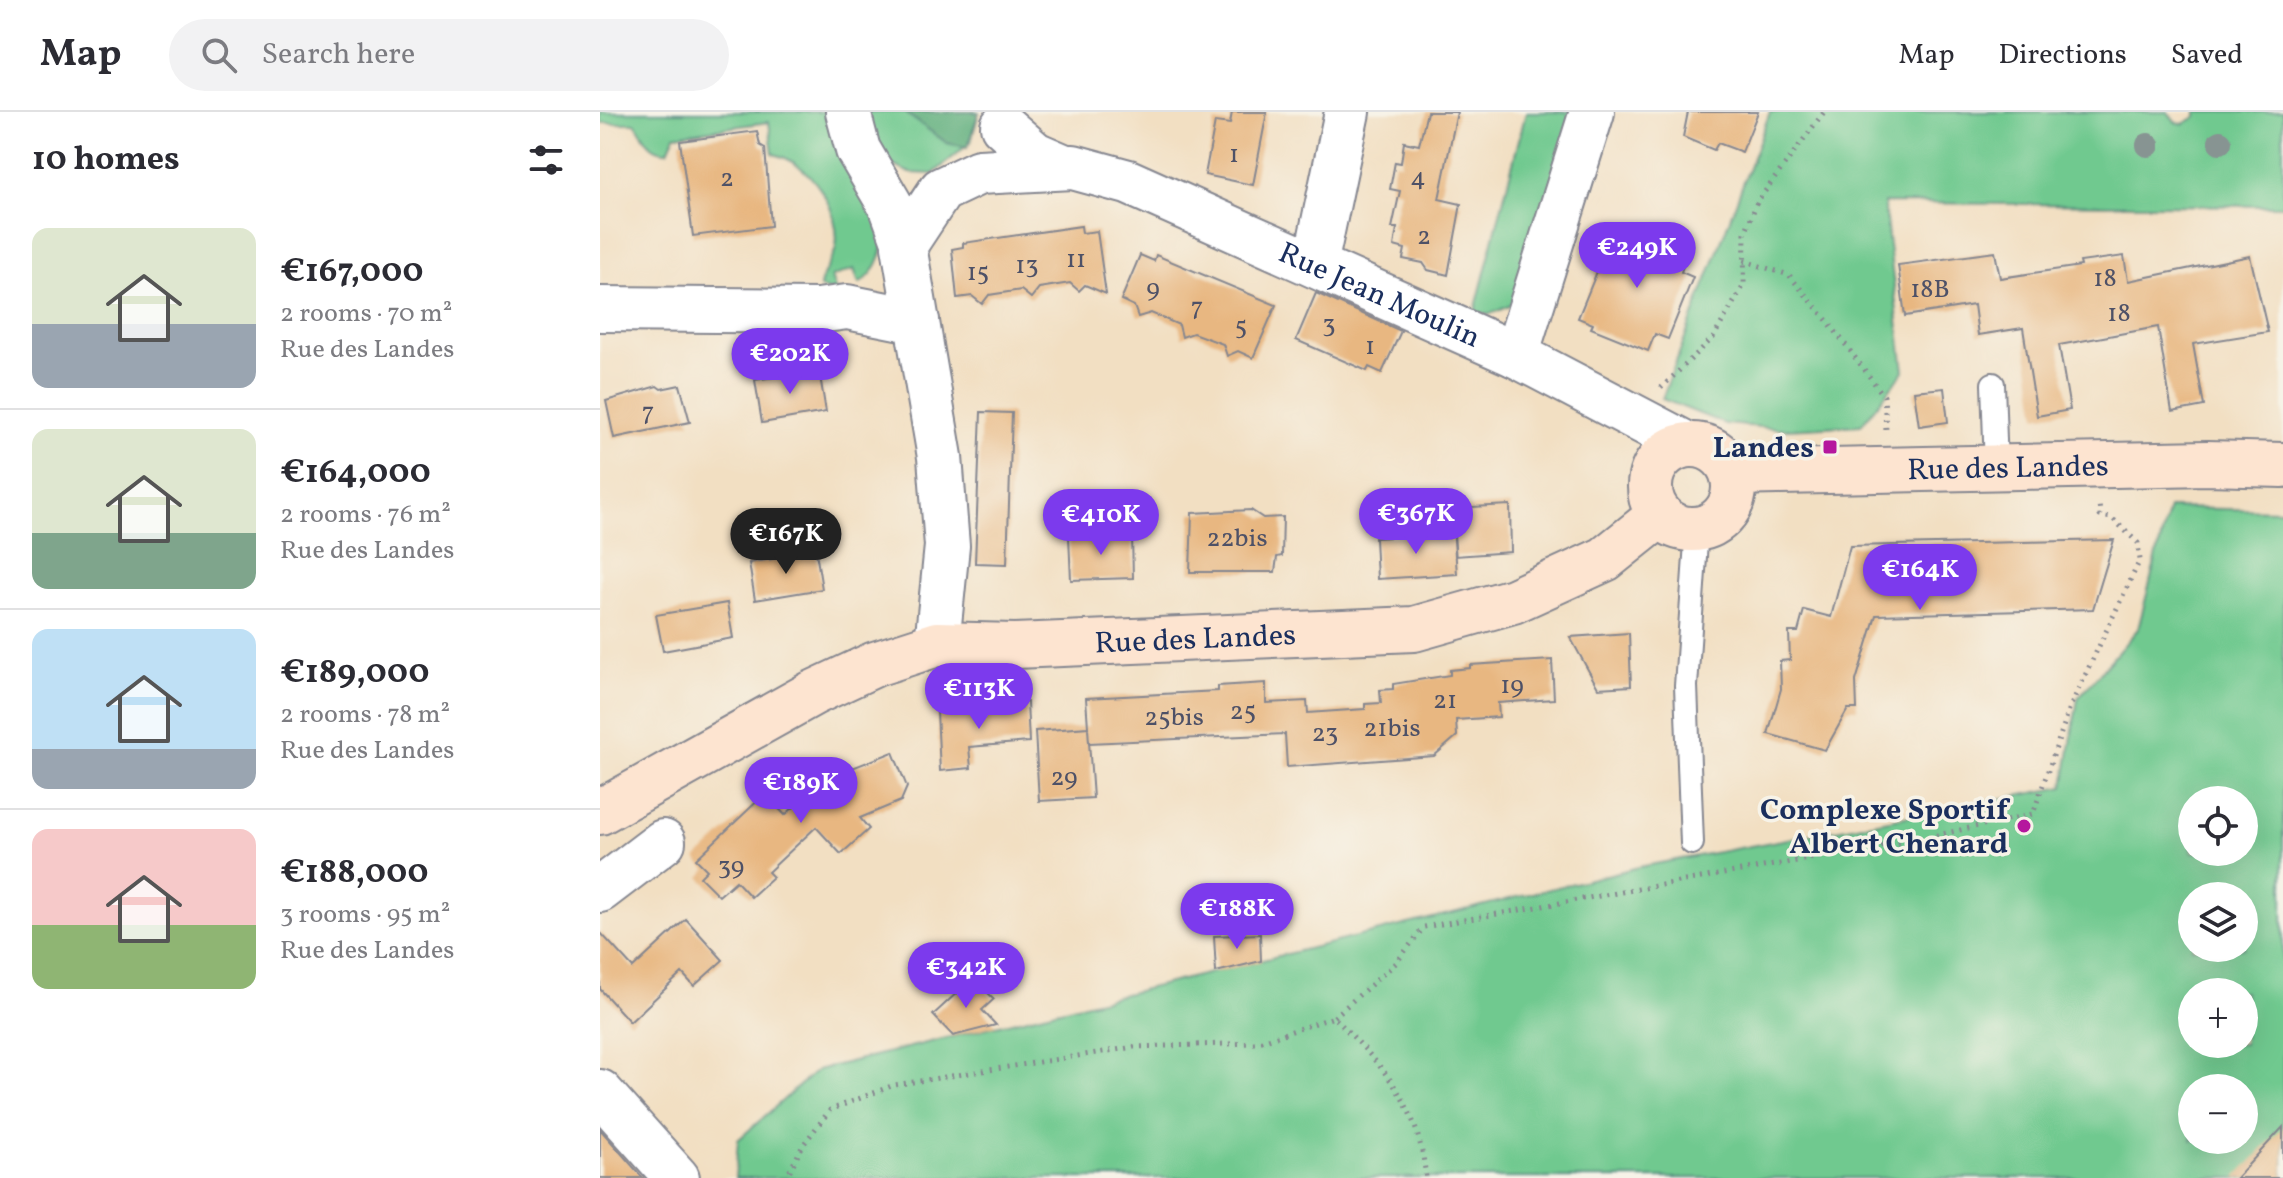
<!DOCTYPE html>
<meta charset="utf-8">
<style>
:root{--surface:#fff;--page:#f2f2f3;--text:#2b2b33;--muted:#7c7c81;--line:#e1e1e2;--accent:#7c3aed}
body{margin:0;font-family:Vollkorn,serif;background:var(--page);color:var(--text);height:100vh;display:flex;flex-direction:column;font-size:30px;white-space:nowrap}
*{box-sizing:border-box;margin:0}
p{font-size:26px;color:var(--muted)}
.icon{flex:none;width:44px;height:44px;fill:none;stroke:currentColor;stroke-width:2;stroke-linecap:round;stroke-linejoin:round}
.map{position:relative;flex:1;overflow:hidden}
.details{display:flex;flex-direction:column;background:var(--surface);width:600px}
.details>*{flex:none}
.controls{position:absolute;left:1578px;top:674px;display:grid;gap:16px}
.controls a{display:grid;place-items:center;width:80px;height:80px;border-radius:50%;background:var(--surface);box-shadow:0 8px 32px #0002;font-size:40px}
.price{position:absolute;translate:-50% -68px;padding:0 18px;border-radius:28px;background:var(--accent);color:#fff;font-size:26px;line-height:52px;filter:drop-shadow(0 2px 4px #0008)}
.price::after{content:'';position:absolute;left:50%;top:48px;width:24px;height:18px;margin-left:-12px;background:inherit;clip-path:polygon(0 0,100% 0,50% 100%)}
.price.on{background:#222;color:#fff}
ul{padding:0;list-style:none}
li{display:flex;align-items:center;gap:24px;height:200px;padding:0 32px}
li+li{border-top:2px solid var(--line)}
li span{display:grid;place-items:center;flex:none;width:224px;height:160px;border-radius:16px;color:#555}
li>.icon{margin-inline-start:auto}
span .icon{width:96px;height:96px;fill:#fffc;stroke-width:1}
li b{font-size:34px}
h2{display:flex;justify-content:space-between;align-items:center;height:96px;padding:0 32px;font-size:34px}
header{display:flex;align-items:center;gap:48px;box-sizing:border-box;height:112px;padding:0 40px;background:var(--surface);border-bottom:2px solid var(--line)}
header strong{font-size:38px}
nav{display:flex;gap:44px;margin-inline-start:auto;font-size:28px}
.search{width:560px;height:72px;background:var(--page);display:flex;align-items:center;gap:20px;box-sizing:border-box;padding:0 28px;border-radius:44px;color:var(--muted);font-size:30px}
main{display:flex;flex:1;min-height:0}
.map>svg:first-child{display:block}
.green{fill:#70c98f;stroke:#467c76;stroke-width:2;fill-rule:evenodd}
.forest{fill:#5cad7a;stroke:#3c6e6c;stroke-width:2}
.building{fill:#e8b781}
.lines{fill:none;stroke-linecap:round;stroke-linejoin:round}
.lane-casing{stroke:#868790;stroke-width:26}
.street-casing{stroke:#868790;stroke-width:48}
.secondary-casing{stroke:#868790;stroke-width:48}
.path{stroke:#868790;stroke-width:5;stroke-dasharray:2 6;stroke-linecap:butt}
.lane{stroke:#fff;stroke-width:22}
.street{stroke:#fff;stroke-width:44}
.secondary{stroke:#fde4d0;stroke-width:44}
.tree{fill:#879492}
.poi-dot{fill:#b5179e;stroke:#f7f3e8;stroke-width:3}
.labels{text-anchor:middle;stroke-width:7;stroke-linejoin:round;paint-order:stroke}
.number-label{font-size:26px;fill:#4e5167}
.street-label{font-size:30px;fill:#1b2f5e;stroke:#f7f3e8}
.poi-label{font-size:30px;font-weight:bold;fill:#1b2f5e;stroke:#f7f3e8;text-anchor:end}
</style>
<header>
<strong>Map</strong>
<div class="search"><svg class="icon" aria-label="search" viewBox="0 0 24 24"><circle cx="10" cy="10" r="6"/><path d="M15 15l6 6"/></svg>Search here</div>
<nav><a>Map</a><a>Directions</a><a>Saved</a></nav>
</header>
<main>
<section class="details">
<h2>10 homes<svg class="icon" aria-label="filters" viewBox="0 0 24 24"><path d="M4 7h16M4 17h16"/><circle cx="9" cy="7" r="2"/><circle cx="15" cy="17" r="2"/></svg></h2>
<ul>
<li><span style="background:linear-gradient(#dfe7d0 60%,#9aa5b1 0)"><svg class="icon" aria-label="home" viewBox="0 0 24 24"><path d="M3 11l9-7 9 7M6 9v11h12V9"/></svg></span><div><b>€167,000</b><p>2 rooms · 70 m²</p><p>Rue des Landes</p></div></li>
<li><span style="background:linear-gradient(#dfe7d0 65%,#7fa58c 0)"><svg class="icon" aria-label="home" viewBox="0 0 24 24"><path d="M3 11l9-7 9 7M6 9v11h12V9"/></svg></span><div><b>€164,000</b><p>2 rooms · 76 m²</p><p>Rue des Landes</p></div></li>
<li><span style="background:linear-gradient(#bfe0f5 75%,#9aa5b1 0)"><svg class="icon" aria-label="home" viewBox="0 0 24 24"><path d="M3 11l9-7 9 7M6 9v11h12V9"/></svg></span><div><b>€189,000</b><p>2 rooms · 78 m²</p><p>Rue des Landes</p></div></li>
<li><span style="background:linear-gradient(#f6c9c9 60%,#8fb573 0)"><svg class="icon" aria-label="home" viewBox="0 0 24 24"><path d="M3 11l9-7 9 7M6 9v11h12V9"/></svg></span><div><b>€188,000</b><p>3 rooms · 95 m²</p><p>Rue des Landes</p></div></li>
</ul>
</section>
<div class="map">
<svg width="1683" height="1066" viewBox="0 0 1683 1066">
<rect width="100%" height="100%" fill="#f7f3e8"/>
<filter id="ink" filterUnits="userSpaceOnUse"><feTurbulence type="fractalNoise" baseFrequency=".0125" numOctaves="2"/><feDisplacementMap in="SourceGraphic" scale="16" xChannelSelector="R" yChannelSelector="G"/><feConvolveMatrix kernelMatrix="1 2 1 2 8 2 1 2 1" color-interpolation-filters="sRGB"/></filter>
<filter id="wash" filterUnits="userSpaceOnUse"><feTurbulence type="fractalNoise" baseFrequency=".006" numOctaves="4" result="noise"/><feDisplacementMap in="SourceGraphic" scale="32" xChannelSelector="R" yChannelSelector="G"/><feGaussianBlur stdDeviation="1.8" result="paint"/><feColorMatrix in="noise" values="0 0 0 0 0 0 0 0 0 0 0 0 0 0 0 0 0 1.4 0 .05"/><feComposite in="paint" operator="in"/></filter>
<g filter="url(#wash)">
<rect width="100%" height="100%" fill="#f2dfc2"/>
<g class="green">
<path d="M 0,0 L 234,0 C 245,23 281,86 284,106 C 288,130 280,160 259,172 L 254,157 L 231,165 L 236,180 L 220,176 C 220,162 233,150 236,135 C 242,99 210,49 173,42 L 169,10 L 75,23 L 68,39 C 49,40 45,24 35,11 L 0,11 Z"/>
<polygon points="259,0 379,0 371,30 333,62 310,61 290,52"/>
<polygon points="926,0 981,0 914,192 888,203 875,199"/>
<polygon points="1170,0 1568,0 1575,10 1583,12 1596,5 1596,0 1683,0 1683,94 1284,91 1304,259 1261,313 1186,317 1125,312 1062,287"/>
<path d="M 1569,396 L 1683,398 L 1683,1066 L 135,1066 L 138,1028 L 217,958 L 1039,755 L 1464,675 L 1478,586 L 1538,517 ZM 1592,688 L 1644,688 L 1644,740 L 1592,740 ZM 1592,784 L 1644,784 L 1644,836 L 1592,836 ZM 1592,880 L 1644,880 L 1644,932 L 1592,932 ZM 1592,976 L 1644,976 L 1644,1028 L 1592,1028 Z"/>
</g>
<polygon class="forest" points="304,0 379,0 367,35 347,31"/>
<g id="blocks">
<g class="building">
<polygon points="632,0 667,0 653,73 605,63 615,10 630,12"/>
<polygon points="827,0 857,0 839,87 861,92 848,163 828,158 823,151 803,147 805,137 794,134 797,116 792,116 800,79 790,77 795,50 801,51 804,30 819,33"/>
<polygon points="1088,0 1158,0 1142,40 1118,31 1114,38 1083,25"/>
<polygon points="157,19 160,33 165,36 171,114 93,124 80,29"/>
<polygon points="481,114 482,121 497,119 506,182 485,173 479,179 470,171 439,176 431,186 421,178 389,183 382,192 372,184 357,186 352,137 363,135 363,131"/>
<polygon points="1014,118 1050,126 1087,142 1081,160 1093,165 1068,227 1055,222 1048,239 991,216 993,212 978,206"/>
<polygon points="1395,140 1400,166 1481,154 1480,150 1524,144 1528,169 1650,144 1668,220 1593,232 1604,294 1572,300 1558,215 1459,233 1470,298 1437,304 1423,216 1378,223 1374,193 1305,204 1298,153"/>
<polygon points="540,143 554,149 556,143 676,193 653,246 638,239 627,244 623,232 593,221 582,225 579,213 551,201 538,205 534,194 521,188"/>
<polygon points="716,181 801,219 782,261 769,255 767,259 696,228"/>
<polygon points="219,258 226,300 162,311 155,268"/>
<polygon points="80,273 90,310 14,326 6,289 57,274 61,277"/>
<polygon points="1344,276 1348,310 1319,314 1314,279"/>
<polygon points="381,300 412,301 407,452 375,451"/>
<polygon points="910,393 911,440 855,444 852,396"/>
<polygon points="651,398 663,406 683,405 682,444 677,445 675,460 590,460 592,401"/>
<polygon points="854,421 857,462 777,467 775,426"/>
<polygon points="532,423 533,466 471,468 469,425"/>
<polygon points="1514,428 1493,497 1276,503 1256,569 1257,597 1248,597 1225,638 1168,622 1181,577 1180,549 1190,548 1189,520 1198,520 1204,498 1231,505 1250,434"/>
<polygon points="216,440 222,477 155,488 149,451"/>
<polygon points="127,491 133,526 63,539 56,503"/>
<polygon points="1029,521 1031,574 998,576 970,525"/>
<polygon points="952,548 954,587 898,591 899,605 856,608 857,624 834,644 687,655 685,622 489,631 488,616 493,686 439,689 435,619 488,615 486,586 618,579 618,574 666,571 666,591 707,589 708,601 765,597 765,592 781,591 780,578 793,577 793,572 850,563 850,558 870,556 870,553"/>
<polygon points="427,590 429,630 369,635 371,656 340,659 337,600"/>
<polygon points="293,640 307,675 301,689 260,706 269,717 241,742 216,715 168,760 173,765 151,785 136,769 119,784 100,765 107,758 96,747 165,682 185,703 222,670 227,676 247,658"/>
<polygon points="86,807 123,848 94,874 82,861 30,910 0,877 0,820 33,856"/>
<polygon points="660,822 661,849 616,860 614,824"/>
<polygon points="373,866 394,887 382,898 396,913 353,924 333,903"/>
<polygon points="1683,1015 1683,1066 1636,1066"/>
<polygon points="0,1017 43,1066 0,1066"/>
</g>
</g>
</g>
<g filter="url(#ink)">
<use href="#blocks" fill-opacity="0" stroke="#868790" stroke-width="2"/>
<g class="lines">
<g class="lane-casing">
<g id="lane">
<polyline points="1393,272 1396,356"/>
<polyline points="1092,731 1086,574 1097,416"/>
</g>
</g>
<g class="street-casing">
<g id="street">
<polyline points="248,0 258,38 292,96 304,129"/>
<polyline points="403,14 435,42 465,55"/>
<polyline points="715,153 747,0"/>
<polyline points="0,197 218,199 247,195 317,209"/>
<polyline points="916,243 992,0"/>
<path id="s1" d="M 337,532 L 347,434 L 340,345 L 304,134 L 341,78 L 379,60 L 473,55 L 528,70 L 916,243 L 1086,332"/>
<polyline points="0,778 63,730"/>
<polyline points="0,980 77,1066"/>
</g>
</g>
<g class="secondary-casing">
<g id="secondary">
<circle cx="1092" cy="375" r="42"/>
<path id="s2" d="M 1132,361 L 1607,351 L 1683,353"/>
<path id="s3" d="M 0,700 L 213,581 L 275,552 L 337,532 L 415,534 L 814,517 L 913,489 L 1005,447 L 1060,403"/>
</g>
</g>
<g class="path">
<polyline points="1144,149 1189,163 1230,212 1284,284 1286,318"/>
<polyline points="1061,276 1113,226 1144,173 1145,121 1157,90 1224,0"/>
<polyline points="734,905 796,851 824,815 1310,729 1433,702 1470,595 1540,448 1538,431 1512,406 1500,404 1499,390"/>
<path d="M 186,1066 L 203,1033 L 230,998 L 294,973 L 534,935 L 656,931 L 734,905 C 785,958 818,989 826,1066"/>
</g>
<use href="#lane" class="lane"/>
<use href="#street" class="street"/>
<use href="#secondary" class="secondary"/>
</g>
<g class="tree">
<circle cx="1620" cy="30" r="12"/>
<circle cx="1548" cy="33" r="12"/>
</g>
</g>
<g class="poi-dot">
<rect x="1222" y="327" width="16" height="16" rx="4"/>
<circle cx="1424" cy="714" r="8"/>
</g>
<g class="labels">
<g class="number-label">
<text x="634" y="50">1</text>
<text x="818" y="73">4</text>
<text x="127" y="74">2</text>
<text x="824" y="132">2</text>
<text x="476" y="155">11</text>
<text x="427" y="161">13</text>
<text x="378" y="168">15</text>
<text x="1505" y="174">18</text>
<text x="553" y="184">9</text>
<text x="1330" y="185">18B</text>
<text x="597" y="203">7</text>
<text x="1519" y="209">18</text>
<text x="729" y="220">3</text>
<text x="641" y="222">5</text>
<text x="770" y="242">1</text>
<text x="48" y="308">7</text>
<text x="637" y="434">22bis</text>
<text x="912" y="581">19</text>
<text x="845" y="596">21</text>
<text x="643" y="607">25</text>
<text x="574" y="613">25bis</text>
<text x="792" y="624">21bis</text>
<text x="725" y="629">23</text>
<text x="464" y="673">29</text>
<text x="131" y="762">39</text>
</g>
<g class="street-label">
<text dy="10" stroke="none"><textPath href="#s1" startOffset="938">Rue Jean Moulin</textPath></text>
<text dy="10" stroke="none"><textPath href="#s2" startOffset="276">Rue des Landes</textPath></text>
<text dy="10" stroke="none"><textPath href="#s3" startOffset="636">Rue des Landes</textPath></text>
</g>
<g class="poi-label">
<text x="1214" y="345">Landes</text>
<text x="1408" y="707">Complexe Sportif<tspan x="1408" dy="34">Albert Chenard</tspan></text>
</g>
</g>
</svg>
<div class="controls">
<a><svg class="icon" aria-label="locate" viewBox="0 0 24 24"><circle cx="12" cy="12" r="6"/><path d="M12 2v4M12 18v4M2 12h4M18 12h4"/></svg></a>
<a><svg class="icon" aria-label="layers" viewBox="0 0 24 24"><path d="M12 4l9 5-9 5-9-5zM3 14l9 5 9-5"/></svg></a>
<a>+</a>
<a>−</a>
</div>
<b class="price" style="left:1037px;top:178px">€249K</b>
<b class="price" style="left:190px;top:284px">€202K</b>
<b class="price" style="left:816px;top:444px">€367K</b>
<b class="price" style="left:501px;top:445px">€410K</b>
<b class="price on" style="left:186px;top:464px">€167K</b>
<b class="price" style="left:1320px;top:500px">€164K</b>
<b class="price" style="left:379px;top:619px">€113K</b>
<b class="price" style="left:201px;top:713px">€189K</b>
<b class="price" style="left:637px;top:839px">€188K</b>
<b class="price" style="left:366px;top:898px">€342K</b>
</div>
</main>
